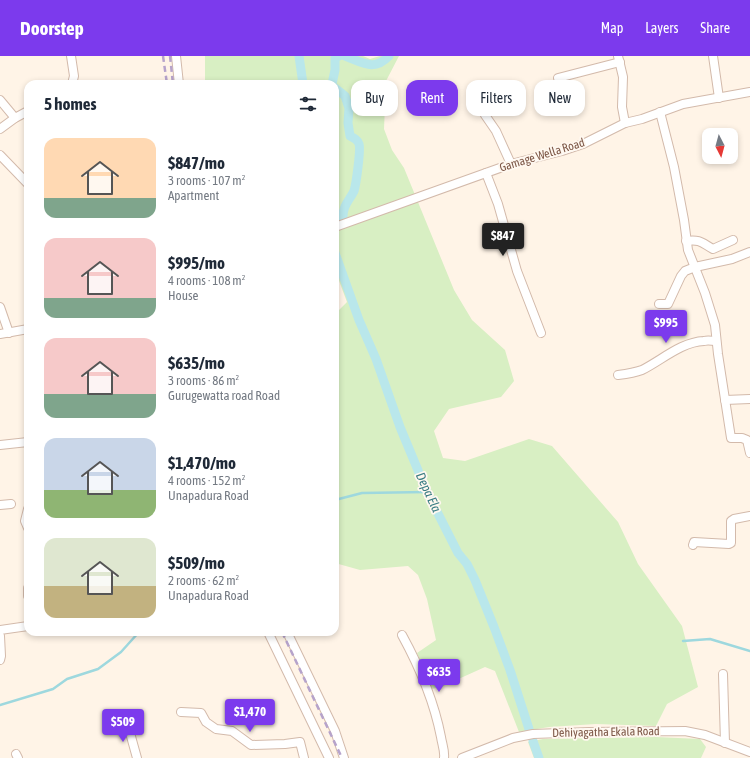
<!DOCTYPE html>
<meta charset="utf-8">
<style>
:root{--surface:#fff;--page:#f6f6f7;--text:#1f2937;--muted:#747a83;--accent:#7c3aed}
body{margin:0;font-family:"Asap Condensed",sans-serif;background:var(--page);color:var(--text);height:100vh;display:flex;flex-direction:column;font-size:15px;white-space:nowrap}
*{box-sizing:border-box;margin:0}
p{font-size:13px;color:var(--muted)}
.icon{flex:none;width:22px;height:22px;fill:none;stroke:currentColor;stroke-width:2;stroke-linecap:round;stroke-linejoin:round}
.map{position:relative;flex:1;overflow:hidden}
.side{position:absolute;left:24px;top:24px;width:315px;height:556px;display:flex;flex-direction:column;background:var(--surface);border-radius:12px;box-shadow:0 2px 6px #0003}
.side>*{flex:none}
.top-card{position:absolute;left:351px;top:24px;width:339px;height:36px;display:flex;gap:8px}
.needle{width:26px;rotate:174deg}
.tools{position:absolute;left:702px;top:72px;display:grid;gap:8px}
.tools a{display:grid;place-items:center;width:36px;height:36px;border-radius:8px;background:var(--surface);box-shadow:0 2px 6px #0003;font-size:20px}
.price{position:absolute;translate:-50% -34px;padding:0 9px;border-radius:4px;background:var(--accent);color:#fff;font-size:13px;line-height:26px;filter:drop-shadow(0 1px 2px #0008)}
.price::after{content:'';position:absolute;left:50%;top:24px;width:12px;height:9px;margin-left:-6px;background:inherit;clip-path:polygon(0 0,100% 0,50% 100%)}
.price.on{background:#222;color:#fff}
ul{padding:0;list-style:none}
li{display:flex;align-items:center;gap:12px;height:100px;padding:0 20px}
li span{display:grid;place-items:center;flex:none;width:112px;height:80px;border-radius:12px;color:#555}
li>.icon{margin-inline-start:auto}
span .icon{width:48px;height:48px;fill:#fffc;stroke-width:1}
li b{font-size:17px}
h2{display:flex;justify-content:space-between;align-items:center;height:48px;padding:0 20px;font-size:17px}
.tag{padding:0 14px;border-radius:12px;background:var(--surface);box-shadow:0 2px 6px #0003;font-size:14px;line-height:36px}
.tag.on{background:var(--accent);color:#fff}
header{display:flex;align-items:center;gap:24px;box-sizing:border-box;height:56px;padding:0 20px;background:var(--accent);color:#fff}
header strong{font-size:19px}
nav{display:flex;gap:22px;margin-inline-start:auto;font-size:14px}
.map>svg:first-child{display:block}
.green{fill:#d8efc3}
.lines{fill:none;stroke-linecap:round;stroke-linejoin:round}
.stream{stroke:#9ed8de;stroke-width:2.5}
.canal{stroke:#b9e7eb;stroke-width:9}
.minor-casing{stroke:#d3baab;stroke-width:10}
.minor{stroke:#fff;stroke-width:8}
.rail{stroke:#b6a3cb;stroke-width:2.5;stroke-dasharray:6 4;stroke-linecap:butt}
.labels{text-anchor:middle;stroke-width:3.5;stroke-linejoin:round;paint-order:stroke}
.street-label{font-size:12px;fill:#7d5747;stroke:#fff8f0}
.water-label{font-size:13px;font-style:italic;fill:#397c83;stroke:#fff8f0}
</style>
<header>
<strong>Doorstep</strong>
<nav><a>Map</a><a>Layers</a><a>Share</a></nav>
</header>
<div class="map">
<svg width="750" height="702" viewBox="0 0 750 702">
<rect width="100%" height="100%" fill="#fff4e7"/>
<g class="green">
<polygon points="205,0 363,0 370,3 380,0 399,0 386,25 384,73 392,94 404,112 454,234 472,264 505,294 514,325 501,341 449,353 434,375 443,402 465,405 529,383 552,390 618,466 638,508 682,570 698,631 667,648 656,670 596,668 549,671 519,676 495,615 485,611 443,630 432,633 417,597 436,584 427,543 418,519 408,510 360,514 335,507 335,258 347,246 335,214 335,28 205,28"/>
<polygon points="656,681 700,683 706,691 701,702 534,702 528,686 543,683"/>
</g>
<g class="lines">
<g class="stream">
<polyline points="335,444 362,437 427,436"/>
<polyline points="683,585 710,583 750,595"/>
<polyline points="0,649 53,633 67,623 98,613 121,596 139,576"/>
</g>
<g class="canal">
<polyline points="299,0 303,28"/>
<path d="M 345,0 C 362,6 374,16 389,0"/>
<polyline points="332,28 335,14 335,2 339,0"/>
<path d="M 335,32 L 345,40 L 349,52 L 348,67 L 350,80 C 354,82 358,84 359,88 C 361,93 356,129 354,135 C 349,145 343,149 343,161 L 335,165"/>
<polyline points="335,197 359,264 376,303 400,371 427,436 458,497 467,508 475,524 494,571 510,614 529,673"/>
<polyline points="533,685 539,702"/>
</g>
<g class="minor-casing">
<g id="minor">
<polyline points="71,0 74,20 72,28"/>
<polyline points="176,0 179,28"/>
<polyline points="618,0 623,21 622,51 625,67"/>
<polyline points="713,0 719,42"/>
<polyline points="558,22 620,6"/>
<polyline points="0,44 15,62"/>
<polyline points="660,56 674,111 684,164 688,194 705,237 715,269 718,298 731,382 742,382 747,384 750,397"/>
<polyline points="485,59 496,75 511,108"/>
<polyline points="0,73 15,62 28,55"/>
<polyline points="0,99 28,128"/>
<polyline points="486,117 498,148 517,215 541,277"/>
<polyline points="335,171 511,108 562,95 583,88 625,67 642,63 683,48 750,36"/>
<path d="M 686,185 C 701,183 702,187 713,193 L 733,184"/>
<polyline points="659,248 668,248 681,220 685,215 695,211 732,203 750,196"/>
<polyline points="0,251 9,277"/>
<polyline points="0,278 28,273"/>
<path d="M 618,319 C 626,318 634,317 642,314 C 662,304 681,286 704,285 C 708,284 712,285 716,285"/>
<polyline points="725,344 750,343"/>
<polyline points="0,389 28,386"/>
<polyline points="0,449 11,448"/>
<polyline points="28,453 25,465 28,472"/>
<polyline points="693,489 694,486 729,488 731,487 731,465 734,463 750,460"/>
<polyline points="28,532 28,540"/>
<polyline points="0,574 28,570"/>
<polyline points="268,576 329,702"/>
<polyline points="287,576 335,675 344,702"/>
<path d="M 402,579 C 419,610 434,645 441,681 C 442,688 445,695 444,702"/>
<polyline points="0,580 1,600 0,604"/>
<polyline points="723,618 725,687"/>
<polyline points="181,656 201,657 206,666 216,673 232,675 251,689 285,688 300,686 304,702"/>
<polyline points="127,666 137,702"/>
<polyline points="16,698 18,702"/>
<polyline points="462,702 513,682 533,678 589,676 685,675 705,679 750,696"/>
</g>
</g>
<use href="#minor" class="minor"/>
<g class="rail">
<polyline points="163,0 167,28"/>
<polyline points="170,0 173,28"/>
<polyline points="282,576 342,702"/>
</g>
</g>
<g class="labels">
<g class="street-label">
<text transform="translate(542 99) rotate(-17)" y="4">Gamage Wella Road</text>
<text transform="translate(606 676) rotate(-1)" y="4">Dehiyagatha Ekala Road</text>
</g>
<g class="water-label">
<text transform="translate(429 436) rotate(65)" y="5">Depa Ela</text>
</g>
</g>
</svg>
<div class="tools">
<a><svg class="needle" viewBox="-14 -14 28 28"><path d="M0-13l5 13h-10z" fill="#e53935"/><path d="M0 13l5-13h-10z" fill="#747a83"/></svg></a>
</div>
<b class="price on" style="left:503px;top:201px">$847</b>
<b class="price" style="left:666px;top:288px">$995</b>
<b class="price" style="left:439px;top:637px">$635</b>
<b class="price" style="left:250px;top:677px">$1,470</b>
<b class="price" style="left:123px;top:687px">$509</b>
<div class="top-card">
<a class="tag">Buy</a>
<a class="tag on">Rent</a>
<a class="tag">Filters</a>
<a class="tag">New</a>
</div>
<section class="side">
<h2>5 homes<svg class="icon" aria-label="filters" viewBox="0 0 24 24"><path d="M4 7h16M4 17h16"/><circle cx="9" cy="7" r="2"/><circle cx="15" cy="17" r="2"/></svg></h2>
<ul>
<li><span style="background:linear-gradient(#ffd9b3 75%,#7fa58c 0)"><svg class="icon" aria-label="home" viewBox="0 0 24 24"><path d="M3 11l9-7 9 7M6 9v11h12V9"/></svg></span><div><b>$847/mo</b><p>3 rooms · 107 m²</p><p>Apartment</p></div></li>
<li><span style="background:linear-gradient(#f6c9c9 75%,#7fa58c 0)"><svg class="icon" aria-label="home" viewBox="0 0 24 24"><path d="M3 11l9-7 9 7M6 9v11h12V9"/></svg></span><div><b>$995/mo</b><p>4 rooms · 108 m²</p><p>House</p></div></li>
<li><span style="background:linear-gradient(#f6c9c9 70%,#7fa58c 0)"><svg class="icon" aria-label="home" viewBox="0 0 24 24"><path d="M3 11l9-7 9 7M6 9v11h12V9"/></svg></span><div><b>$635/mo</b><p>3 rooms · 86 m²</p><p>Gurugewatta road Road</p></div></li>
<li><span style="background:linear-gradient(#c9d6e8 65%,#8fb573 0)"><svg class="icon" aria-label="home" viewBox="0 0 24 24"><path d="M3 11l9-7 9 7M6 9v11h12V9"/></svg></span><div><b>$1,470/mo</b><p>4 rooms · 152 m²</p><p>Unapadura Road</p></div></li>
<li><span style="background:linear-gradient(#dfe7d0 60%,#c2b280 0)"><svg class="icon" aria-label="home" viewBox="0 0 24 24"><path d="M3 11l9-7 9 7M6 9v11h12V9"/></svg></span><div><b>$509/mo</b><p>2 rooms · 62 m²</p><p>Unapadura Road</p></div></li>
</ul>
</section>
</div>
